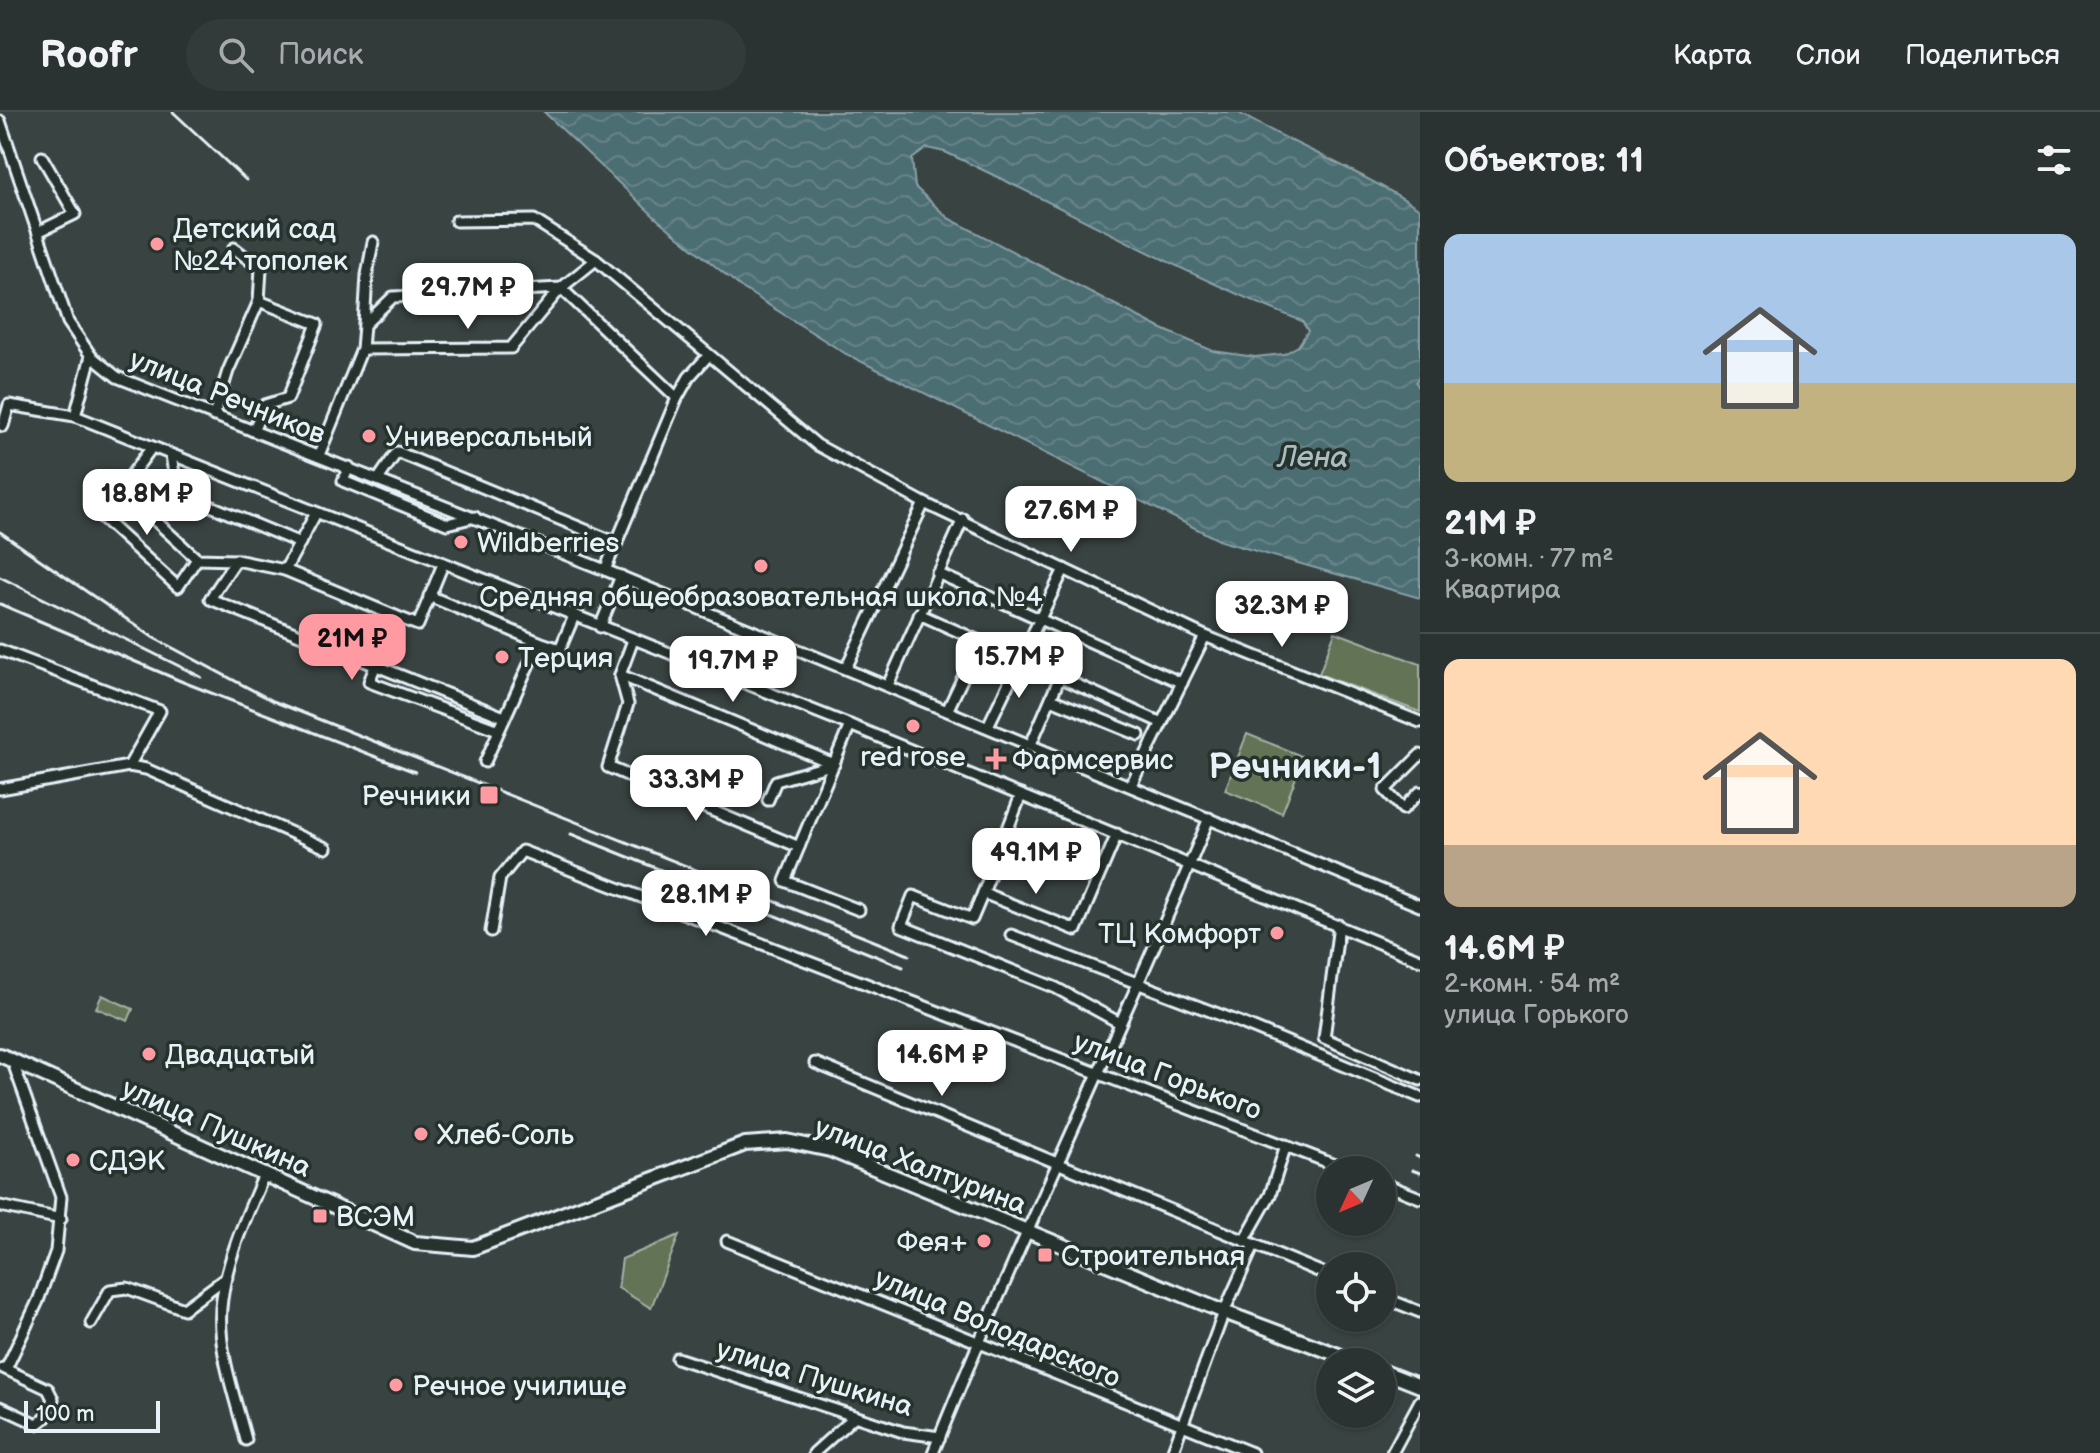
<!DOCTYPE html>
<html lang="ru">
<meta charset="utf-8">
<style>
:root{--surface:#2b3232;--page:#333a3a;--text:#f1f3f6;--muted:#a6aaac;--line:#474d4d;--accent:#ff9aa2}
body{margin:0;font-family:"Balsamiq Sans",sans-serif;background:var(--page);color:var(--text);height:100vh;display:flex;flex-direction:column;font-size:30px;white-space:nowrap}
*{box-sizing:border-box;margin:0}
p{font-size:26px;color:var(--muted)}
.icon{flex:none;width:44px;height:44px;fill:none;stroke:currentColor;stroke-width:2;stroke-linecap:round;stroke-linejoin:round}
.map{position:relative;flex:1;overflow:hidden}
.side{display:flex;flex-direction:column;background:var(--surface);width:680px}
.side>*{flex:none}
.needle{width:52px;rotate:226deg}
.tools{position:absolute;left:1316px;top:1044px;display:grid;gap:16px}
.tools a{display:grid;place-items:center;width:80px;height:80px;border-radius:50%;background:var(--surface);box-shadow:0 2px 6px #0004,0 0 0 2px var(--line);font-size:40px}
.scale{position:absolute;left:24px;bottom:20px;width:136px;box-sizing:border-box;padding-left:8px;border:4px solid #e8f1f8;border-top:0;font-size:22px;line-height:28px;white-space:nowrap;color:#e8f1f8;-webkit-text-stroke:6px #26332d;paint-order:stroke}
.price{position:absolute;translate:-50% -68px;padding:0 18px;border-radius:16px;background:#fff;color:#222;font-size:26px;line-height:52px;filter:drop-shadow(0 2px 4px #0008)}
.price::after{content:'';position:absolute;left:50%;top:48px;width:24px;height:18px;margin-left:-12px;background:inherit;clip-path:polygon(0 0,100% 0,50% 100%)}
.price.active{background:var(--accent);color:#111}
ul{padding:0;list-style:none}
li{display:grid;align-content:center;gap:16px;height:424px;padding:0 24px}
li+li{border-top:2px solid var(--line)}
li span{display:grid;place-items:center;height:248px;border-radius:16px;color:#555}
li>.icon{margin-inline-start:auto}
span .icon{width:144px;height:144px;fill:#fffc;stroke-width:1}
li b{font-size:34px}
h2{display:flex;justify-content:space-between;align-items:center;height:96px;padding:0 24px;font-size:34px}
header{display:flex;align-items:center;gap:48px;box-sizing:border-box;height:112px;padding:0 40px;background:var(--surface);border-bottom:2px solid var(--line)}
header strong{font-size:38px}
nav{display:flex;gap:44px;margin-inline-start:auto;font-size:28px}
.search{width:560px;height:72px;background:var(--page);display:flex;align-items:center;gap:20px;box-sizing:border-box;padding:0 28px;border-radius:44px;color:var(--muted);font-size:30px}
main{display:flex;flex:1;min-height:0}
.map>svg:first-child{display:block}
.park{fill:#637355;stroke:#a6b2a6;stroke-width:2}
.water{fill:url(#water-waves);stroke:#8aa2a8;stroke-width:2;fill-rule:evenodd}
.lines{fill:none;stroke-linecap:round;stroke-linejoin:round}
.minor-casing{stroke:#e8f1f8;stroke-width:15}
.major-casing{stroke:#e8f1f8;stroke-width:18}
.minor{stroke:#26332d;stroke-width:9}
.major{stroke:#26332d;stroke-width:12}
.rail{stroke:#e8f1f8;stroke-width:3}
.poi-dot{fill:#ff9aa2;stroke:#26332d;stroke-width:3}
.labels{text-anchor:middle;stroke-width:7;stroke-linejoin:round;paint-order:stroke}
.poi-label{font-size:28px;fill:#e8f1f8;stroke:#26332d;text-anchor:start}
.street-label{font-size:28px;fill:#e8f1f8;stroke:#26332d}
.water-label{font-size:30px;font-style:italic;fill:#aabdc3;stroke:#26332d}
.district-label{font-size:36px;font-weight:bold;fill:#e8f1f8;stroke:#26332d}
</style>
<header>
<strong>Roofr</strong>
<div class="search"><svg class="icon" aria-label="search" viewBox="0 0 24 24"><circle cx="10" cy="10" r="6"/><path d="M15 15l6 6"/></svg>Поиск</div>
<nav><a>Карта</a><a>Слои</a><a>Поделиться</a></nav>
</header>
<main>
<div class="map">
<svg width="1420" height="1341" viewBox="0 0 1420 1341">
<defs>
<pattern id="water-waves" width="16" height="10" patternUnits="userSpaceOnUse" patternTransform="scale(2)"><rect width="16" height="10" fill="#4c6e73"/><path d="M0 5q4-4 8 0t8 0" fill="none" stroke="#668388"/></pattern>
</defs>
<rect width="100%" height="100%" fill="#394342"/>
<filter id="ink" filterUnits="userSpaceOnUse"><feTurbulence type="fractalNoise" baseFrequency=".0125" numOctaves="2"/><feDisplacementMap in="SourceGraphic" scale="16" xChannelSelector="R" yChannelSelector="G"/><feConvolveMatrix kernelMatrix="1 2 1 2 8 2 1 2 1" color-interpolation-filters="sRGB"/></filter>
<g filter="url(#ink)">
<g class="park">
<polygon points="1335,520 1420,552 1420,600 1319,562"/>
<polygon points="1247,622 1304,645 1282,701 1225,678"/>
<polygon points="102,883 133,897 128,909 96,896"/>
<polygon points="679,1123 651,1196 618,1176 622,1147"/>
</g>
<path class="water" d="M 544,0 L 1237,0 C 1297,34 1362,60 1420,97 L 1420,262 L 1416,270 L 1420,278 L 1420,486 L 1221,429 L 846,242 L 742,176 L 710,150 L 657,107 ZM 927,36 L 945,40 C 1064,95 1179,161 1302,209 L 1308,219 L 1298,234 L 1284,242 L 1255,245 L 1213,239 L 1160,216 L 948,106 L 915,75 L 912,47 Z"/>
<g class="lines">
<g class="minor-casing">
<g id="minor">
<polyline points="0,9 68,210 91,244 117,265 605,458 1420,794"/>
<polyline points="456,109 534,108 596,148 817,333 924,391 846,556"/>
<polyline points="38,120 75,102 42,45"/>
<polyline points="234,136 261,157 259,189"/>
<polyline points="364,213 367,163 373,130"/>
<polyline points="362,237 511,236 561,176 677,286"/>
<polyline points="75,304 91,244"/>
<polyline points="214,304 228,259 259,189 317,212 288,286 265,293 253,319"/>
<polyline points="3,314 9,293 75,304 850,613 1420,848"/>
<polyline points="152,335 121,377 197,447 236,448"/>
<polyline points="171,343 177,380 300,431"/>
<polyline points="319,343 362,237 364,213 393,185 561,176 596,148"/>
<polyline points="349,355 343,369 447,412 475,405"/>
<polyline points="379,366 397,340 617,431"/>
<polyline points="121,377 96,400 178,475 197,447"/>
<polyline points="924,391 1205,524 1420,610"/>
<polyline points="316,401 285,458 236,448 210,487 504,605"/>
<polyline points="443,452 418,513 395,504 369,570 498,618"/>
<polyline points="285,458 395,504"/>
<polyline points="605,458 677,286 689,265 708,244"/>
<polyline points="937,461 1182,571"/>
<polyline points="429,484 539,530"/>
<polyline points="919,502 1162,611"/>
<polyline points="600,515 621,464"/>
<polyline points="633,528 620,563 628,592 608,655 799,735 850,613"/>
<polyline points="0,538 160,599 129,654"/>
<polyline points="620,563 834,652"/>
<polyline points="888,573 963,407"/>
<polyline points="1051,587 1139,623"/>
<polyline points="948,597 980,529"/>
<polyline points="988,614 1064,457"/>
<polyline points="1031,632 1060,565"/>
<polyline points="1420,643 1385,678 1403,697 1420,680"/>
<polyline points="485,650 539,530 560,537 574,504"/>
<polyline points="1131,673 1205,524"/>
<polyline points="0,677 129,654 146,657 326,736"/>
<polyline points="1021,683 983,781 1076,818 1117,722"/>
<polyline points="768,688 776,669 834,652"/>
<polyline points="1006,720 1101,759"/>
<polyline points="799,735 785,769 859,798"/>
<polyline points="983,781 972,807 913,784 901,814 1056,876 1120,911"/>
<polyline points="1339,813 1324,926 1420,968"/>
<polyline points="491,819 500,766 522,739 1348,1058"/>
<polyline points="1011,823 1239,910 1420,985"/>
<polyline points="815,951 1330,1164"/>
<polyline points="1382,1071 1420,1086"/>
<polyline points="0,1094 61,1107"/>
<polyline points="727,1129 1252,1341"/>
<polyline points="1244,1129 1270,1083 1286,1033"/>
<polyline points="1382,1185 1420,1200"/>
<polyline points="91,1211 110,1178 127,1176 184,1197 227,1165"/>
<polyline points="677,1246 903,1320 940,1325"/>
<polyline points="6,1257 38,1189 56,1139 61,1085 12,948"/>
<polyline points="0,1295 37,1312 45,1306 53,1287 48,1277 3,1256"/>
<path d="M 246,1328 C 235,1284 215,1233 222,1187 C 228,1143 247,1103 264,1063"/>
<polyline points="814,1341 854,1305"/>
<path d="M 933,1341 C 1019,1127 1121,920 1209,706"/>
<polyline points="1172,1341 1224,1200 1254,1133"/>
<polyline points="1392,1341 1420,1289"/>
</g>
</g>
<g class="major-casing">
<g id="major">
<polyline points="0,943 415,1131 473,1136 745,1032 787,1029 830,1038 1224,1200 1357,1250"/>
<polyline points="1382,1259 1420,1274"/>
</g>
</g>
<use href="#minor" class="minor"/>
<use href="#major" class="major"/>
<g class="rail">
<polyline points="173,0 246,68"/>
<polyline points="0,420 154,526 273,589 909,843"/>
<polyline points="0,465 201,565"/>
<polyline points="0,492 183,570 415,660"/>
<polyline points="571,722 903,855"/>
<polyline points="1416,1044 1420,1046"/>
<polyline points="1412,1058 1420,1061"/>
</g>
</g>
</g>
<g class="poi-dot">
<circle cx="157" cy="132" r="8"/>
<circle cx="369" cy="324" r="8"/>
<circle cx="461" cy="430" r="8"/>
<circle cx="761" cy="454" r="8"/>
<circle cx="502" cy="545" r="8"/>
<circle cx="913" cy="614" r="8"/>
<path d="M992 635h8v8h8v8h-8v8h-8v-8h-8v-8h8z"/>
<rect x="479" y="673" width="20" height="20" rx="4"/>
<circle cx="1277" cy="821" r="8"/>
<circle cx="149" cy="942" r="8"/>
<circle cx="421" cy="1022" r="8"/>
<circle cx="73" cy="1048" r="8"/>
<rect x="312" y="1096" width="16" height="16" rx="4"/>
<circle cx="984" cy="1129" r="8"/>
<rect x="1037" y="1135" width="16" height="16" rx="4"/>
<circle cx="396" cy="1273" r="8"/>
</g>
<g class="labels">
<g class="poi-label">
<text x="173" y="126">Детский сад<tspan x="173" dy="32">№24 тополек</tspan></text>
<text x="385" y="334">Универсальный</text>
<text x="477" y="440">Wildberries</text>
<text x="761" y="494" text-anchor="middle">Средняя общеобразовательная школа №4</text>
<text x="518" y="555">Терция</text>
<text x="913" y="654" text-anchor="middle">red rose</text>
<text x="1012" y="657">Фармсервис</text>
<text x="471" y="693" text-anchor="end">Речники</text>
<text x="1261" y="831" text-anchor="end">ТЦ Комфорт</text>
<text x="165" y="952">Двадцатый</text>
<text x="437" y="1032">Хлеб-Соль</text>
<text x="89" y="1058">СДЭК</text>
<text x="336" y="1114">ВСЭМ</text>
<text x="968" y="1139" text-anchor="end">Фея+</text>
<text x="1061" y="1153">Строительная</text>
<text x="412" y="1283">Речное училище</text>
</g>
<g class="street-label">
<text transform="translate(228 284) rotate(22)" y="10">улица Речников</text>
<text transform="translate(1168 963) rotate(21)" y="10">улица Горького</text>
<text transform="translate(217 1015) rotate(24)" y="10">улица Пушкина</text>
<text transform="translate(921 1053) rotate(21)" y="10">улица Халтурина</text>
<text transform="translate(998 1215) rotate(23)" y="10">улица Володарского</text>
<text transform="translate(815 1265) rotate(17)" y="10">улица Пушкина</text>
</g>
<g class="water-label">
<text x="1313" y="355">Лена</text>
</g>
<g class="district-label">
<text x="1295" y="666">Речники-1</text>
</g>
</g>
</svg>
<div class="tools">
<a><svg class="needle" viewBox="-14 -14 28 28"><path d="M0-13l5 13h-10z" fill="#e53935"/><path d="M0 13l5-13h-10z" fill="#a6aaac"/></svg></a>
<a><svg class="icon" aria-label="locate" viewBox="0 0 24 24"><circle cx="12" cy="12" r="6"/><path d="M12 2v4M12 18v4M2 12h4M18 12h4"/></svg></a>
<a><svg class="icon" aria-label="layers" viewBox="0 0 24 24"><path d="M12 4l9 5-9 5-9-5zM3 14l9 5 9-5"/></svg></a>
</div>
<div class="scale">100 m</div>
<b class="price" style="left:468px;top:219px">29.7M ₽</b>
<b class="price" style="left:147px;top:425px">18.8M ₽</b>
<b class="price" style="left:1071px;top:442px">27.6M ₽</b>
<b class="price" style="left:1282px;top:537px">32.3M ₽</b>
<b class="price active" style="left:352px;top:570px">21M ₽</b>
<b class="price" style="left:1019px;top:588px">15.7M ₽</b>
<b class="price" style="left:733px;top:592px">19.7M ₽</b>
<b class="price" style="left:696px;top:711px">33.3M ₽</b>
<b class="price" style="left:1036px;top:784px">49.1M ₽</b>
<b class="price" style="left:706px;top:826px">28.1M ₽</b>
<b class="price" style="left:942px;top:986px">14.6M ₽</b>
</div>
<section class="side">
<h2>Объектов: 11<svg class="icon" aria-label="filters" viewBox="0 0 24 24"><path d="M4 7h16M4 17h16"/><circle cx="9" cy="7" r="2"/><circle cx="15" cy="17" r="2"/></svg></h2>
<ul>
<li><span style="background:linear-gradient(#a9c7e8 60%,#c2b280 0)"><svg class="icon" aria-label="home" viewBox="0 0 24 24"><path d="M3 11l9-7 9 7M6 9v11h12V9"/></svg></span><div><b>21M ₽</b><p>3-комн. · 77 m²</p><p>Квартира</p></div></li>
<li><span style="background:linear-gradient(#ffd9b3 75%,#b9a48a 0)"><svg class="icon" aria-label="home" viewBox="0 0 24 24"><path d="M3 11l9-7 9 7M6 9v11h12V9"/></svg></span><div><b>14.6M ₽</b><p>2-комн. · 54 m²</p><p>улица Горького</p></div></li>
</ul>
</section>
</main>
